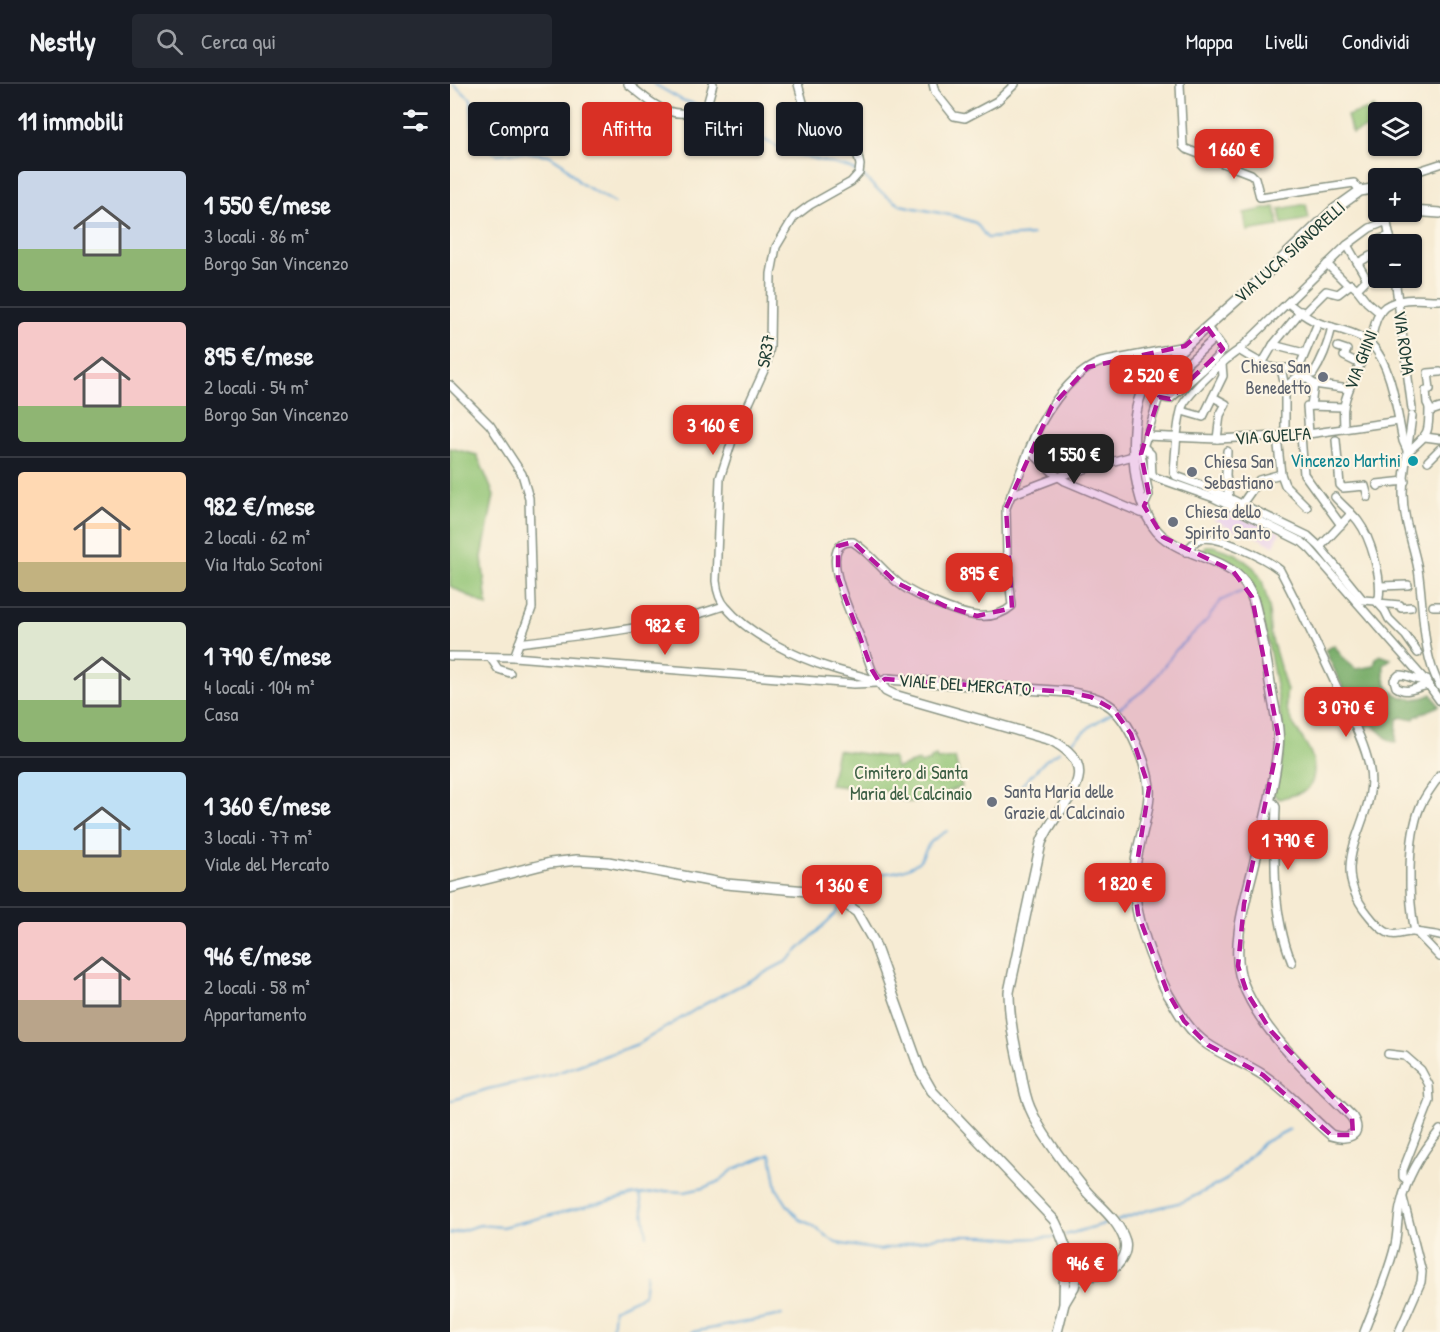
<!DOCTYPE html>
<html lang="it">
<meta charset="utf-8">
<style>
:root{--surface:#171b24;--page:#242831;--text:#f1f3f6;--muted:#9ea1a6;--line:#363941;--accent:#d93025}
body{margin:0;font-family:"Patrick Hand",sans-serif;background:var(--page);color:var(--text);height:100vh;display:flex;flex-direction:column;font-size:22px;white-space:nowrap}
*{box-sizing:border-box;margin:0}
p{font-size:20px;color:var(--muted)}
.icon{flex:none;width:33px;height:33px;fill:none;stroke:currentColor;stroke-width:2;stroke-linecap:round;stroke-linejoin:round}
.map{position:relative;flex:1;overflow:hidden}
.side{display:flex;flex-direction:column;background:var(--surface);width:450px}
.side>*{flex:none}
.top-card{position:absolute;left:18px;top:18px;width:570px;height:54px;display:flex;gap:12px}
.buttons{position:absolute;left:918px;top:18px;display:grid;gap:12px}
.buttons a{display:grid;place-items:center;width:54px;height:54px;border-radius:6px;background:var(--surface);box-shadow:0 2px 4px #0004;font-size:30px}
.price{position:absolute;translate:-50% -51px;padding:0 14px;border-radius:12px;background:var(--accent);color:#fff;font-size:20px;line-height:39px;filter:drop-shadow(0 2px 3px #0008)}
.price::after{content:'';position:absolute;left:50%;top:36px;width:18px;height:14px;margin-left:-9px;background:inherit;clip-path:polygon(0 0,100% 0,50% 100%)}
.price.active{background:#222;color:#fff}
ul{padding:0;list-style:none}
li{display:flex;align-items:center;gap:18px;height:150px;padding:0 18px}
li+li{border-top:2px solid var(--line)}
li span{display:grid;place-items:center;flex:none;width:168px;height:120px;border-radius:6px;color:#555}
li>.icon{margin-inline-start:auto}
span .icon{width:72px;height:72px;fill:#fffc;stroke-width:1}
li b{font-size:26px}
h2{display:flex;justify-content:space-between;align-items:center;height:72px;padding:0 18px;font-size:26px}
.tag{padding:0 21px;border-radius:6px;background:var(--surface);box-shadow:0 2px 4px #0004;font-size:21px;line-height:54px}
.tag.active{background:var(--accent);color:#fff}
header{display:flex;align-items:center;gap:36px;box-sizing:border-box;height:84px;padding:0 30px;background:var(--surface);border-bottom:2px solid var(--line)}
header strong{font-size:28px}
nav{display:flex;gap:33px;margin-inline-start:auto;font-size:21px}
.search{width:420px;height:54px;background:var(--page);display:flex;align-items:center;gap:15px;box-sizing:border-box;padding:0 21px;border-radius:6px;color:var(--muted);font-size:22px}
main{display:flex;flex:1;min-height:0}
.map>svg:first-child{display:block}
.built{fill:#ead1ec}
.green{fill:#92c474;stroke:#588054;stroke-width:1.5}
.forest{fill:#75aa66;stroke:#4a744d;stroke-width:1.5}
.lines{fill:none;stroke-linecap:round;stroke-linejoin:round}
.stream{stroke:#62a6d7;stroke-width:2}
.minor-casing{stroke:#8a9484;stroke-width:10}
.major-casing{stroke:#8a9484;stroke-width:12}
.minor{stroke:#fff;stroke-width:7}
.major{stroke:#fff;stroke-width:9}
.marked{fill:#b5179e;fill-opacity:0.2;stroke:#b5179e;stroke-width:4.5;stroke-dasharray:12 8;stroke-linejoin:round}
.worship-dot{fill:#6b7280;stroke:#fcf5e5;stroke-width:2}
.culture-dot{fill:#0f9aa8;stroke:#fcf5e5;stroke-width:2}
.labels{text-anchor:middle;stroke-width:4.5;stroke-linejoin:round;paint-order:stroke}
.street-label{font-size:18px;fill:#1f3d34;stroke:#fcf5e5}
.worship-label{font-size:18px;fill:#5b616d;stroke:#fcf5e5;text-anchor:start}
.culture-label{font-size:18px;fill:#0d838f;stroke:#fcf5e5;text-anchor:end}
.park-label{font-size:18px;fill:#3c5f44;stroke:#fcf5e5}
</style>
<header>
<strong>Nestly</strong>
<div class="search"><svg class="icon" aria-label="search" viewBox="0 0 24 24"><circle cx="10" cy="10" r="6"/><path d="M15 15l6 6"/></svg>Cerca qui</div>
<nav><a>Mappa</a><a>Livelli</a><a>Condividi</a></nav>
</header>
<main>
<section class="side">
<h2>11 immobili<svg class="icon" aria-label="filters" viewBox="0 0 24 24"><path d="M4 7h16M4 17h16"/><circle cx="9" cy="7" r="2"/><circle cx="15" cy="17" r="2"/></svg></h2>
<ul>
<li><span style="background:linear-gradient(#c9d6e8 65%,#8fb573 0)"><svg class="icon" aria-label="home" viewBox="0 0 24 24"><path d="M3 11l9-7 9 7M6 9v11h12V9"/></svg></span><div><b>1 550 €/mese</b><p>3 locali · 86 m²</p><p>Borgo San Vincenzo</p></div></li>
<li><span style="background:linear-gradient(#f6c9c9 70%,#8fb573 0)"><svg class="icon" aria-label="home" viewBox="0 0 24 24"><path d="M3 11l9-7 9 7M6 9v11h12V9"/></svg></span><div><b>895 €/mese</b><p>2 locali · 54 m²</p><p>Borgo San Vincenzo</p></div></li>
<li><span style="background:linear-gradient(#ffd9b3 75%,#c2b280 0)"><svg class="icon" aria-label="home" viewBox="0 0 24 24"><path d="M3 11l9-7 9 7M6 9v11h12V9"/></svg></span><div><b>982 €/mese</b><p>2 locali · 62 m²</p><p>Via Italo Scotoni</p></div></li>
<li><span style="background:linear-gradient(#dfe7d0 65%,#8fb573 0)"><svg class="icon" aria-label="home" viewBox="0 0 24 24"><path d="M3 11l9-7 9 7M6 9v11h12V9"/></svg></span><div><b>1 790 €/mese</b><p>4 locali · 104 m²</p><p>Casa</p></div></li>
<li><span style="background:linear-gradient(#bfe0f5 65%,#c2b280 0)"><svg class="icon" aria-label="home" viewBox="0 0 24 24"><path d="M3 11l9-7 9 7M6 9v11h12V9"/></svg></span><div><b>1 360 €/mese</b><p>3 locali · 77 m²</p><p>Viale del Mercato</p></div></li>
<li><span style="background:linear-gradient(#f6c9c9 65%,#b9a48a 0)"><svg class="icon" aria-label="home" viewBox="0 0 24 24"><path d="M3 11l9-7 9 7M6 9v11h12V9"/></svg></span><div><b>946 €/mese</b><p>2 locali · 58 m²</p><p>Appartamento</p></div></li>
</ul>
</section>
<div class="map">
<svg width="990" height="1248" viewBox="0 0 990 1248">
<rect width="100%" height="100%" fill="#fcf5e5"/>
<filter id="ink" filterUnits="userSpaceOnUse"><feTurbulence type="fractalNoise" baseFrequency=".0167" numOctaves="2"/><feDisplacementMap in="SourceGraphic" scale="12" xChannelSelector="R" yChannelSelector="G"/><feConvolveMatrix kernelMatrix="1 2 1 2 8 2 1 2 1" color-interpolation-filters="sRGB"/></filter>
<filter id="wash" filterUnits="userSpaceOnUse"><feTurbulence type="fractalNoise" baseFrequency=".008" numOctaves="4" result="noise"/><feDisplacementMap in="SourceGraphic" scale="24" xChannelSelector="R" yChannelSelector="G"/><feGaussianBlur stdDeviation="1.35" result="paint"/><feColorMatrix in="noise" values="0 0 0 0 0 0 0 0 0 0 0 0 0 0 0 0 0 1.4 0 .05"/><feComposite in="paint" operator="in"/></filter>
<g filter="url(#wash)">
<rect width="100%" height="100%" fill="#f6ebd3"/>
<polygon class="built" points="772,419 799,433 797,437 800,438 802,435 830,448 824,462 796,448 794,451 764,436"/>
<g class="green">
<polygon points="924,23 928,41 902,49 897,32"/>
<polygon points="856,120 859,135 832,140 829,125"/>
<polygon points="825,123 829,142 797,147 794,129"/>
<polygon points="0,364 27,371 44,411 32,473 37,522 0,502"/>
<path d="M 755,462 L 763,462 L 786,470 L 804,484 L 812,496 L 819,523 L 820,549 L 837,607 C 828,642 871,658 863,694 C 862,699 860,703 856,706 C 848,711 837,712 829,715 L 823,710 C 827,697 832,684 833,670 C 836,643 813,516 798,496 C 787,482 770,477 755,470 L 753,467 Z"/>
<polygon points="387,666 443,674 446,684 469,677 470,680 481,677 481,674 486,672 487,676 505,674 512,703 465,718 458,718 440,712 441,708 380,701"/>
</g>
<path class="forest" d="M 884,561 L 894,575 L 906,585 L 924,582 L 926,574 L 930,571 L 941,575 L 934,580 C 934,585 933,590 935,595 C 940,615 965,619 982,610 L 989,622 L 965,633 L 964,635 L 953,633 L 947,635 L 946,658 L 940,657 L 922,641 L 912,644 L 875,566 Z"/>
<g class="lines">
<g class="stream">
<polyline points="3,0 21,15 23,43 30,59 47,70 73,68 99,71 113,80 130,99 165,119"/>
<polyline points="204,0 232,16 251,22"/>
<polyline points="256,24 320,59 341,69 400,84 413,91 425,104 450,121 505,132 526,139 537,154 583,151"/>
<polyline points="668,625 698,603 726,566 757,536 770,517 792,507"/>
<polyline points="617,662 642,641 663,628"/>
<polyline points="567,706 596,676 610,667"/>
<path d="M 394,814 L 407,793 C 426,788 451,792 468,778 C 474,773 475,764 481,758 C 485,754 492,750 497,747"/>
<polyline points="0,1017 38,1005 101,991 188,960 253,921 337,877 385,830 391,819"/>
<polyline points="190,1110 197,1152"/>
<polyline points="667,1137 695,1127 732,1118 755,1107 776,1096 813,1059 840,1045"/>
<polyline points="0,1150 30,1141 52,1143 184,1111 217,1107 235,1108 253,1104 268,1098 284,1085 321,1070 327,1105 338,1122 349,1135 360,1140 386,1159 430,1166 491,1152 534,1152 567,1155 609,1153"/>
<polyline points="615,1151 661,1138"/>
<polyline points="162,1248 164,1225 194,1211 197,1189"/>
<polyline points="242,1248 332,1231"/>
</g>
</g>
</g>
<g filter="url(#ink)">
<g class="lines">
<g class="minor-casing">
<g id="minor">
<path d="M 178,0 C 204,21 225,41 257,21 L 263,0"/>
<path d="M 348,0 L 354,22 L 360,32 L 366,39 L 401,65 L 408,72 L 410,81 L 409,89 L 401,98 L 360,121 L 344,133 L 326,163 L 321,190 L 320,263 L 316,282 L 282,357 L 270,394 L 266,497 C 267,506 269,516 276,523 C 298,550 347,574 381,584 C 398,590 414,591 430,599"/>
<polyline points="483,0 485,8 504,32 515,34 547,17 565,0"/>
<polyline points="730,0 733,62 736,65 801,90 805,94 810,113 904,99 910,107"/>
<polyline points="947,94 990,80"/>
<polyline points="935,128 941,160"/>
<polyline points="897,161 915,192"/>
<polyline points="928,163 927,156 940,152"/>
<polyline points="908,179 920,172 928,170"/>
<polyline points="877,180 898,201"/>
<polyline points="945,194 962,325"/>
<polyline points="916,196 907,205 917,218 930,229"/>
<path d="M 838,219 C 847,226 857,235 869,239 C 885,245 908,248 921,260 C 942,281 947,329 953,357 L 957,366"/>
<polyline points="853,230 876,207 888,210 901,200 907,205"/>
<polyline points="757,243 773,265 765,275 720,315 709,313 718,297 765,254"/>
<polyline points="823,261 854,269"/>
<polyline points="888,263 897,266 894,272 910,280"/>
<path d="M 789,266 C 795,270 817,283 824,284 C 834,286 843,280 851,290 L 863,290 C 873,275 878,260 882,243"/>
<polyline points="813,278 823,261 851,227"/>
<polyline points="848,286 868,239"/>
<polyline points="990,288 978,289 980,305 976,306 977,319 981,327 990,324"/>
<polyline points="832,289 835,303 835,351"/>
<polyline points="0,301 40,341 72,390 79,414 82,524 64,573"/>
<polyline points="835,303 851,290 864,300"/>
<polyline points="763,313 776,320 770,331 767,355"/>
<polyline points="861,322 864,300 899,305"/>
<polyline points="732,327 753,333 773,292 772,280"/>
<path d="M 962,332 C 959,357 954,383 953,409 C 953,436 963,459 968,485 C 974,522 971,569 990,602"/>
<path d="M 894,345 C 894,337 893,329 894,322 C 898,300 911,282 919,261 C 924,249 924,232 935,223 C 952,212 972,216 990,216"/>
<polyline points="859,350 857,322 894,323"/>
<polyline points="851,351 854,390 891,441"/>
<polyline points="696,352 767,355 851,351 949,337"/>
<polyline points="827,352 831,390 835,401 857,423"/>
<polyline points="975,353 990,355"/>
<polyline points="886,356 890,401 893,404 915,402 918,413"/>
<polyline points="693,362 701,370 702,392 764,414 852,458 860,465 975,596 990,617"/>
<path d="M 579,366 C 590,335 619,289 651,278 L 735,262"/>
<polyline points="777,367 776,391 779,414"/>
<path d="M 958,368 C 978,349 979,352 979,323"/>
<polyline points="978,377 990,365"/>
<polyline points="928,402 927,400 955,397"/>
<polyline points="561,411 616,390 683,372"/>
<path d="M 885,413 C 892,421 901,428 908,437 C 921,454 932,494 929,514 L 926,517 L 913,516 L 870,463 L 858,452 L 756,403 L 726,392 L 724,389 C 725,375 727,330 734,319 C 743,305 775,275 789,266 L 897,161 L 920,144 L 937,137"/>
<polyline points="792,420 809,396 831,390"/>
<polyline points="694,422 699,411 691,370 709,313"/>
<polyline points="870,463 899,432 900,428"/>
<path d="M 736,468 C 740,463 744,457 750,455 C 768,450 816,475 830,486 C 852,528 872,571 892,614 C 902,636 914,658 919,681 C 932,735 872,773 917,829 C 923,837 931,847 941,850 C 949,852 956,847 964,848 C 972,849 981,850 990,852"/>
<polyline points="931,502 958,501"/>
<polyline points="926,517 935,527 939,535 954,550"/>
<polyline points="928,519 950,521 951,524 961,523"/>
<polyline points="983,522 990,522"/>
<polyline points="956,552 968,569"/>
<path d="M 69,559 C 138,550 208,545 274,522"/>
<polyline points="0,572 64,573 404,600 427,599"/>
<polyline points="40,573 48,585 60,589"/>
<path d="M 977,595 C 966,599 959,590 949,591 L 944,596 L 946,603 C 957,611 966,603 978,601"/>
<path d="M 430,599 L 422,586 C 417,573 413,559 407,546 C 401,530 364,455 403,458 C 420,469 431,485 447,498 C 462,511 508,530 528,532 C 540,533 553,530 562,522 L 557,474 L 556,424 L 579,366 L 606,391 L 615,397 L 698,432"/>
<path d="M 819,718 L 824,719 L 826,723 C 824,775 822,830 842,879"/>
<path d="M 965,848 C 958,815 957,755 970,723 C 975,711 983,702 990,691"/>
<polyline points="969,851 990,873"/>
<polyline points="938,970 955,972 971,986 979,1001 980,1017 953,1086 953,1093 958,1097"/>
<path d="M 914,1248 C 925,1219 938,1191 945,1161 C 948,1147 947,1133 951,1119 C 957,1093 973,1067 990,1046"/>
<polyline points="949,1248 971,1198 972,1188 953,1114"/>
</g>
</g>
<g class="major-casing">
<g id="major">
<polyline points="962,127 990,129"/>
<path d="M 0,804 L 100,779 L 127,776 L 158,778 L 276,800 L 369,808 L 384,812 L 407,828 L 424,858 L 470,986 L 482,1007 L 604,1136 C 616,1155 618,1195 647,1191 C 655,1190 662,1187 667,1181 C 673,1175 677,1166 675,1157 C 668,1135 650,1123 636,1107 C 619,1086 590,1048 580,1024 C 575,1013 573,1001 571,989 C 565,962 559,936 559,908 L 591,759 C 605,721 662,688 601,656 L 444,611 L 436,607 L 430,599 L 438,595 L 618,608 C 631,611 645,612 657,620 C 679,633 701,687 699,712 C 697,741 684,768 684,797 C 684,832 702,879 718,910 C 729,929 739,947 757,960 C 774,972 795,979 813,991 C 837,1007 858,1031 881,1051 C 896,1056 914,1052 902,1033 C 864,994 811,949 792,897 C 780,863 796,814 804,781 C 813,743 824,704 828,665 C 830,649 826,632 823,616 C 819,594 816,571 811,549 C 807,533 805,511 794,498 C 775,474 736,472 712,452 C 682,427 677,345 691,310 C 694,301 700,295 706,288 L 813,193 L 882,127 L 910,107 L 922,105 L 928,106"/>
<polyline points="615,1218 624,1203 628,1188"/>
<polyline points="607,1248 614,1220 615,1167"/>
</g>
</g>
<use href="#minor" class="minor"/>
<use href="#major" class="major"/>
</g>
</g>
<path class="marked" d="M 757,243 L 773,265 L 720,315 L 709,313 L 691,370 L 699,411 L 694,422 L 713,453 L 783,487 L 802,513 L 829,655 L 794,820 L 788,882 L 797,909 L 821,947 L 902,1033 L 903,1051 L 881,1051 L 813,991 L 758,961 L 734,937 L 717,907 L 688,830 L 684,798 L 699,704 L 681,650 L 664,626 L 641,613 L 618,608 L 435,595 L 430,599 L 422,586 L 388,494 L 388,462 L 403,458 L 447,499 L 495,522 L 527,532 L 562,524 L 556,424 L 602,322 L 638,283 L 735,262 Z"/>
<g class="worship-dot">
<circle cx="873" cy="293" r="6"/>
<circle cx="742" cy="388" r="6"/>
<circle cx="723" cy="438" r="6"/>
<circle cx="542" cy="718" r="6"/>
</g>
<circle class="culture-dot" cx="963" cy="377" r="6"/>
<g class="labels">
<g class="street-label">
<text transform="translate(840 168) rotate(-42)" y="6">VIA LUCA SIGNORELLI</text>
<text transform="translate(954 259) rotate(82)" y="6">VIA ROMA</text>
<text transform="translate(316 267) rotate(-80)" y="6">SR37</text>
<text transform="translate(911 276) rotate(-69)" y="6">VIA GHINI</text>
<text transform="translate(823 352) rotate(-4)" y="6">VIA GUELFA</text>
<text transform="translate(515 601) rotate(4)" y="6">VIALE DEL MERCATO</text>
</g>
<g class="worship-label">
<text x="861" y="289" text-anchor="end">Chiesa San<tspan x="861" dy="21">Benedetto</tspan></text>
<text x="754" y="384">Chiesa San<tspan x="754" dy="21">Sebastiano</tspan></text>
<text x="735" y="434">Chiesa dello<tspan x="735" dy="21">Spirito Santo</tspan></text>
<text x="554" y="714">Santa Maria delle<tspan x="554" dy="21">Grazie al Calcinaio</tspan></text>
</g>
<g class="culture-label">
<text x="951" y="383">Vincenzo Martini</text>
</g>
<g class="park-label">
<text x="461" y="695">Cimitero di Santa<tspan x="461" dy="21">Maria del Calcinaio</tspan></text>
</g>
</g>
</svg>
<div class="buttons">
<a><svg class="icon" aria-label="layers" viewBox="0 0 24 24"><path d="M12 4l9 5-9 5-9-5zM3 14l9 5 9-5"/></svg></a>
<a>+</a>
<a>−</a>
</div>
<b class="price" style="left:784px;top:96px">1 660 €</b>
<b class="price" style="left:701px;top:322px">2 520 €</b>
<b class="price" style="left:263px;top:372px">3 160 €</b>
<b class="price active" style="left:624px;top:401px">1 550 €</b>
<b class="price" style="left:529px;top:520px">895 €</b>
<b class="price" style="left:215px;top:572px">982 €</b>
<b class="price" style="left:896px;top:654px">3 070 €</b>
<b class="price" style="left:838px;top:787px">1 790 €</b>
<b class="price" style="left:675px;top:830px">1 820 €</b>
<b class="price" style="left:392px;top:832px">1 360 €</b>
<b class="price" style="left:635px;top:1210px">946 €</b>
<div class="top-card">
<a class="tag">Compra</a>
<a class="tag active">Affitta</a>
<a class="tag">Filtri</a>
<a class="tag">Nuovo</a>
</div>
</div>
</main>
